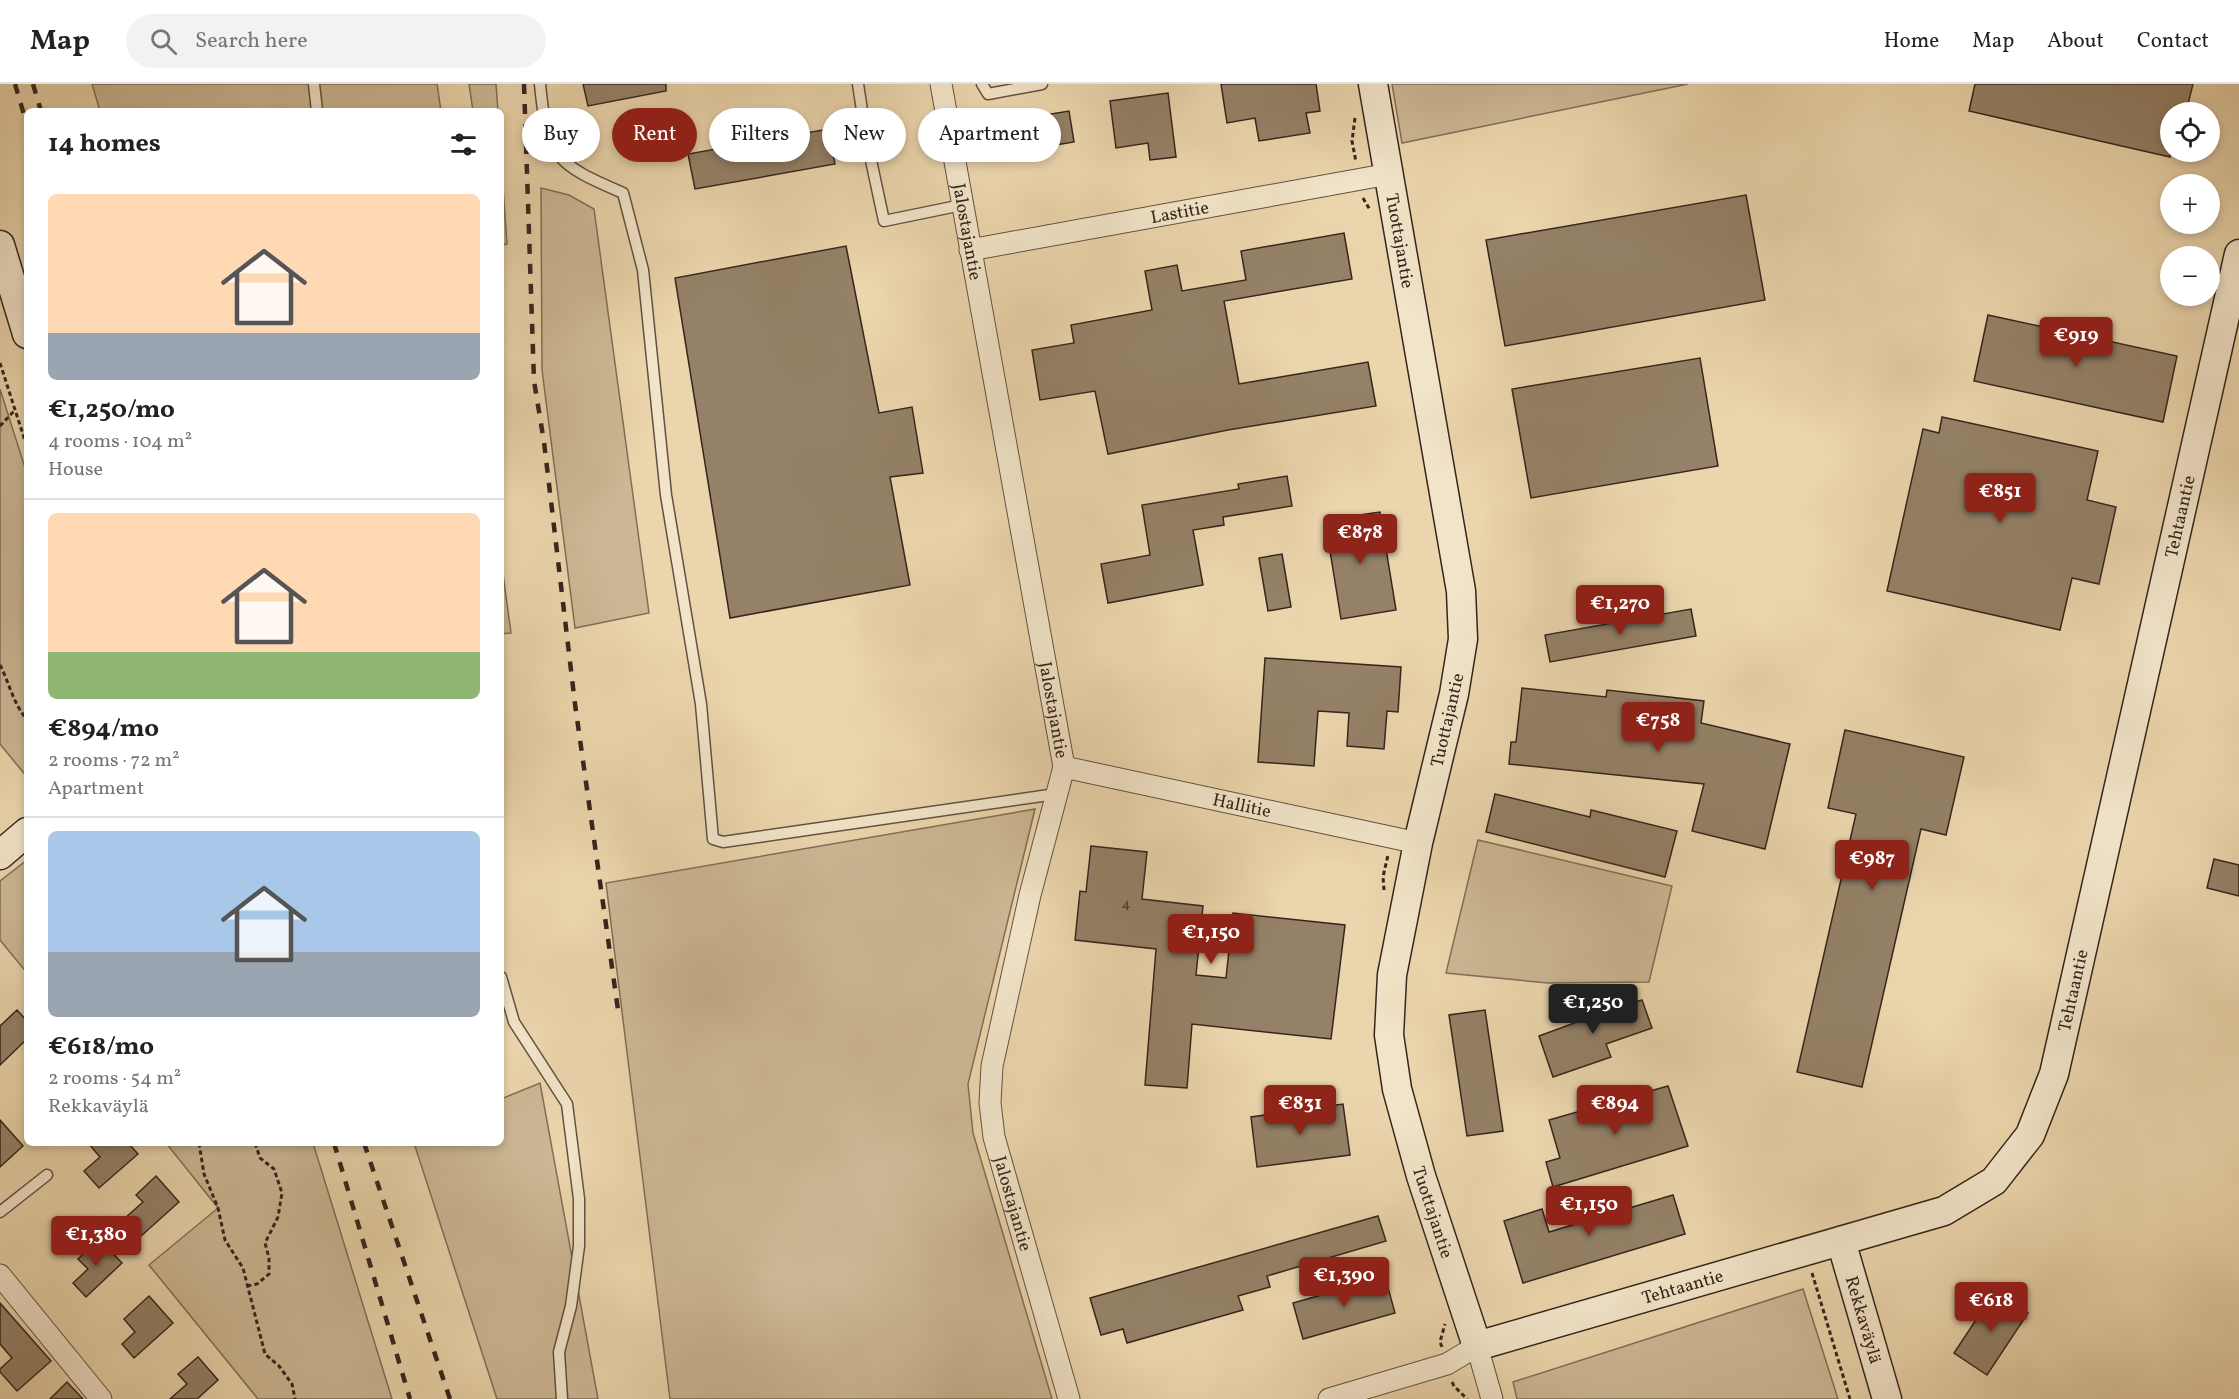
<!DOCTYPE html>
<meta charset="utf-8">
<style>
:root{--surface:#fff;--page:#f2f2f2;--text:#222;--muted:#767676;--line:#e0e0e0;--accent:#8f2418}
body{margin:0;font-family:Vollkorn,serif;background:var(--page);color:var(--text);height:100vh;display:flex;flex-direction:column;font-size:22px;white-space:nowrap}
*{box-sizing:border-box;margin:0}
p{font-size:20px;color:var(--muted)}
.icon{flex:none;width:33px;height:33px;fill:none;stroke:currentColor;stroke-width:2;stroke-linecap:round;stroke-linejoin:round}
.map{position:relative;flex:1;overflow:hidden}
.sheet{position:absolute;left:24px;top:24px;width:480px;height:1038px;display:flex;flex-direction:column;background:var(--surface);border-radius:9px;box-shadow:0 3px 9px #0003}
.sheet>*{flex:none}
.guide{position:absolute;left:522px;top:24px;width:570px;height:54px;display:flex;gap:12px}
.controls{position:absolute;left:2160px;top:18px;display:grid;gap:12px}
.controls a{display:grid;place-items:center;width:60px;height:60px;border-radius:50%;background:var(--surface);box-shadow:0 3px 9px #0003;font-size:30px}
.price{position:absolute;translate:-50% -51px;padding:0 14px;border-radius:6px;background:var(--accent);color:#fff;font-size:20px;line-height:39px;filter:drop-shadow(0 2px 3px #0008)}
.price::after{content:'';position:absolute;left:50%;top:36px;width:18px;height:14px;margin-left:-9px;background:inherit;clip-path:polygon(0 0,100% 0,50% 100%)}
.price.current{background:#222;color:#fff}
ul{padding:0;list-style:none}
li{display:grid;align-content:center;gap:12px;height:318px;padding:0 24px}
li+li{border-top:2px solid var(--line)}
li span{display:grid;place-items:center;height:186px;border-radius:9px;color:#555}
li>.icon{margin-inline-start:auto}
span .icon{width:108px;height:108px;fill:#fffc;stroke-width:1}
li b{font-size:26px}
h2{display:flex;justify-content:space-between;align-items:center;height:72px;padding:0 24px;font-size:26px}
.chip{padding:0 21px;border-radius:27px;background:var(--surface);box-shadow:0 3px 9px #0003;font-size:21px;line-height:54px}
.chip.current{background:var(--accent);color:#fff}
header{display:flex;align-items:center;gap:36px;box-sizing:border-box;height:84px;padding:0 30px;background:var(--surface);border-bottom:2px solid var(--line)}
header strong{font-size:28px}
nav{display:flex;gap:33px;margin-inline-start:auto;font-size:21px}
.search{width:420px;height:54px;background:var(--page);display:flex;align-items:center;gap:15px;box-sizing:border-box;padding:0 21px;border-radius:33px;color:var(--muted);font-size:22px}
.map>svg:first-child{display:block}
.green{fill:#ccb794;stroke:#806e58;stroke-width:1.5}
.building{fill:#948167;stroke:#35251d;stroke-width:1.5}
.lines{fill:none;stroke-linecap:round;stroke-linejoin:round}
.lane-casing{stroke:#625141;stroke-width:13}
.street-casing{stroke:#625141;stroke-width:23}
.secondary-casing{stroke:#35251d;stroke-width:31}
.path{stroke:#35251d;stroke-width:3;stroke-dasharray:4.5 3;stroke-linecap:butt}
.lane{stroke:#f2e4c9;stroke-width:10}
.street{stroke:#f2e4c9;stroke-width:21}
.secondary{stroke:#f2e4c9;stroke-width:28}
.rail{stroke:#35251d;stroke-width:4.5;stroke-dasharray:10 10;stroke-linecap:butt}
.labels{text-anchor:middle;stroke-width:4.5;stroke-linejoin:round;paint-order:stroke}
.number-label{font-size:15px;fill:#4d3c30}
.street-label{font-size:18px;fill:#35251d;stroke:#f2e4c9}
</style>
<header>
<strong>Map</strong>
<div class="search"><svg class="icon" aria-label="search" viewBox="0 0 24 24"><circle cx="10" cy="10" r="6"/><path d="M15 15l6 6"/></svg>Search here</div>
<nav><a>Home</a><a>Map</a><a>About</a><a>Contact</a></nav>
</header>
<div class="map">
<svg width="2239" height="1315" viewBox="0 0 2239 1315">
<rect width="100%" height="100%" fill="#ebd5ac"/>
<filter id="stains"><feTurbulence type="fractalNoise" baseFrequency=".00333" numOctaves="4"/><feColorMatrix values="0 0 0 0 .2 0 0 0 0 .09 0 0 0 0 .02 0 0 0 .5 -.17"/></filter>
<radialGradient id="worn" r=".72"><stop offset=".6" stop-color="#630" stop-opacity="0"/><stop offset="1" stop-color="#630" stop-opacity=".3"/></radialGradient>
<g class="green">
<polygon points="92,0 437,0 441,27 100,27"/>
<polygon points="469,0 496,0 498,27 473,27"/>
<polygon points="1392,0 1688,0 1402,59"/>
<polygon points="501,76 507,160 501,161"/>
<polygon points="541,104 569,111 594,125 649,529 575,544 542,286"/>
<polygon points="0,305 27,390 27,693 0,660"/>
<polygon points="501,475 511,549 501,550"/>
<polygon points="1035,725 968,1000 973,1049 1052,1315 670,1315 606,799"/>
<polygon points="1478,756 1672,802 1649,898 1548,899 1446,889"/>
<polygon points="27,776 27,889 0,856 0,797"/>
<polygon points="540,999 598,1315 497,1315 414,1059 501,1059 501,1015"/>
<polygon points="166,1059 313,1059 392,1315 258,1315 149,1181 218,1124"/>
<polygon points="1803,1205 1838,1315 1517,1315 1513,1298"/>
</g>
<g class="building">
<polygon points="583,0 666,0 666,7 588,22"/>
<polygon points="1221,0 1316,0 1320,27 1306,29 1310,49 1259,57 1255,34 1227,39"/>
<polygon points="1975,0 2193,0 2186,28 2170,28 2170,73 1969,27"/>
<polygon points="1168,9 1176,73 1150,76 1148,59 1116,64 1110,17"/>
<polygon points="1069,27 1074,58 1008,69 1003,38"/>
<polygon points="828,45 835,80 695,105 688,70"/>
<polygon points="1746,111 1765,216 1505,262 1486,156"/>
<polygon points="1344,149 1352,195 1224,217 1239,300 1368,278 1376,322 1228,346 1108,370 1095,307 1040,316 1032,266 1074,259 1071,241 1152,226 1145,187 1177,181 1182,207 1246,196 1241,167"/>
<polygon points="846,162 879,329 912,323 923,389 890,393 910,501 730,534 675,194"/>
<polygon points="1988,231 2177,272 2163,338 1974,297"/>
<polygon points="1700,274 1718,382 1531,414 1512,305"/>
<polygon points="1942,333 2098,367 2087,416 2116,423 2099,500 2072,494 2060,546 1887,507 1923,345 1939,349"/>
<polygon points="1287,392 1292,422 1223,433 1224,441 1193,446 1203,501 1108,519 1101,480 1150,471 1142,421 1239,405 1238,400"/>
<polygon points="1380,428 1396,526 1341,535 1325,436"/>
<polygon points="1282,470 1291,523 1268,527 1259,474"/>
<polygon points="1691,525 1696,552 1550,578 1545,551"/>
<polygon points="1265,574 1401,583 1398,628 1387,627 1384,665 1347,662 1349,629 1318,627 1314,682 1258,678"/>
<polygon points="1522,604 1606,613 1607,606 1704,617 1701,639 1790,660 1765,765 1692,747 1704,700 1509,680 1511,658 1516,658"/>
<polygon points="1845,646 1964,673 1946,751 1921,745 1862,1003 1797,988 1856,730 1828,724"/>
<polygon points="1495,710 1590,733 1591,726 1677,747 1665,793 1486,748"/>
<polygon points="1091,762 1147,768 1142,815 1203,822 1196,891 1226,894 1233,829 1345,841 1331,955 1192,940 1187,1004 1145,1001 1156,865 1075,856 1080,807 1086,808"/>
<polygon points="2214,775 2239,781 2239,812 2207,804"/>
<polygon points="1615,910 1620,923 1642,916 1652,944 1606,960 1611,973 1553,993 1539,952 1596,931 1592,918"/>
<polygon points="17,926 27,937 27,955 0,981 0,942"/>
<polygon points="1485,926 1503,1047 1467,1052 1449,931"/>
<polygon points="1668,1002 1688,1062 1553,1103 1546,1078 1560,1074 1549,1036"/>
<polygon points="1343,1020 1350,1071 1257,1083 1251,1033"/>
<polygon points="0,1036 23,1062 0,1083"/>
<polygon points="88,1059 128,1059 138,1070 99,1104 84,1087 100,1073"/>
<polygon points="156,1092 179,1118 141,1152 125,1134 143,1118 136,1111"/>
<polygon points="1673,1111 1685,1150 1523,1199 1504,1137 1542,1125 1549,1148"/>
<polygon points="1378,1132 1386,1157 1267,1192 1270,1203 1238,1212 1243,1226 1127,1259 1123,1245 1101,1251 1090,1214"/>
<polygon points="99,1155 122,1179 86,1213 73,1199 88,1185 78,1175"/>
<polygon points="1385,1193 1395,1229 1303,1255 1293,1219"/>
<polygon points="1995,1207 2028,1229 1987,1291 1954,1269"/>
<polygon points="149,1212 173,1239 134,1274 122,1260 135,1248 124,1235"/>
<polygon points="0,1219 51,1277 17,1307 0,1288 0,1285 12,1274 0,1260"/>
<polygon points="198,1273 218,1296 197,1315 170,1315 187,1300 178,1290"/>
<polygon points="67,1298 83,1315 50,1315"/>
</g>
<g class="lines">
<g class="lane-casing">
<g id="lane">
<polyline points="314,0 317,27"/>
<path d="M 540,0 C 547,74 556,80 623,109 L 643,186 L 666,411 L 701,620 L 713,755 L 723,758 L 1056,710"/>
<polyline points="858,0 866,53 884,137 962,121"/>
<polyline points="982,0 988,10 1042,0"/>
<polyline points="501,893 514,938 567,1020 579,1115 579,1162 571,1222 559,1268 562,1315"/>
<polyline points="0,1128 47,1091"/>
</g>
</g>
<g class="street-casing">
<g id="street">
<path id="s1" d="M 941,0 L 1064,683 L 1030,811 L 992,982 L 990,1019 L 994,1053 L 1069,1315"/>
<path id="s2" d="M 970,166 L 1389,90"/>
<path id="s3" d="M 1064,683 L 1418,759"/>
<polyline points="0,1191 101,1315"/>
<polyline points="1329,1315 1447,1280 1477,1262 1492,1315"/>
</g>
</g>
<g class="secondary-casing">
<g id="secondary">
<path id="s4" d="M 1373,0 L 1461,507 L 1463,555 L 1454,610 L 1418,759 L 1392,891 L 1389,951 L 1397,1005 L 1421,1092 L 1477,1262 L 1944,1127 L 1994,1097 L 2030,1051 L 2054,990 L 2239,170"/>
<polyline points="0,161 27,250"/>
<polyline points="0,771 27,748"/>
<path id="s5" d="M 1841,1157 L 1887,1315"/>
</g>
</g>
<g class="path">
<polyline points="1355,34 1352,57 1356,78"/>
<polyline points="1363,114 1370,126"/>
<polyline points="0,279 27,363"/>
<polyline points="0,342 15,326"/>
<path d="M 0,581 C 9,598 14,622 27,635"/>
<polyline points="1384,806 1383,793 1388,771"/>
<polyline points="199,1059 204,1090 218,1124 225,1156 243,1184 265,1270 279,1282 292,1300 295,1315"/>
<polyline points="1812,1189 1850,1315"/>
<polyline points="247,1202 257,1200 269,1190 269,1174 265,1159 278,1133 282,1109 274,1085 260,1074 255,1059"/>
<polyline points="1442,1263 1440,1258 1445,1240"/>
<polyline points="1452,1298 1454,1302 1467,1315"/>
</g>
<use href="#lane" class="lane"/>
<use href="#street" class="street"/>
<use href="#secondary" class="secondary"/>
<g class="rail">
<polyline points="15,0 27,41"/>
<polyline points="33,0 41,27"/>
<polyline points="524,0 534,297 544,358 575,620 618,926"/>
<polyline points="334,1059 410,1315"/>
<polyline points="364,1059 450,1315"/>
</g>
</g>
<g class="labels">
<g class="number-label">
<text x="1126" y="824">4</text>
</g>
<g class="street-label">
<text dy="6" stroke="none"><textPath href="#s2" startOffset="213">Lastitie</textPath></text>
<text dy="6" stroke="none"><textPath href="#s1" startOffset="150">Jalostajantie</textPath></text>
<text dy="6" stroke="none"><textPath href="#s4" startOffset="159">Tuottajantie</textPath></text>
<text dy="6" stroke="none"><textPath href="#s4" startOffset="2530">Tehtaantie</textPath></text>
<text dy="6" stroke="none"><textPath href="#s1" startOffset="636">Jalostajantie</textPath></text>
<text transform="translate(1447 636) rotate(-77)" y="6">Tuottajantie</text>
<text dy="6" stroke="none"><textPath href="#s3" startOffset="182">Hallitie</textPath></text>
<text dy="6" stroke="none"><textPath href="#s4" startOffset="2044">Tehtaantie</textPath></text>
<text dy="6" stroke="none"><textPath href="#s1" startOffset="1142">Jalostajantie</textPath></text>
<text dy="6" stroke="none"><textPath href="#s4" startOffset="1149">Tuottajantie</textPath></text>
<text dy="6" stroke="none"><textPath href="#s4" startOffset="1504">Tehtaantie</textPath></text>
<text dy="6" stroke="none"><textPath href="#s5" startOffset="82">Rekkaväylä</textPath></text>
</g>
</g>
<rect width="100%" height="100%" filter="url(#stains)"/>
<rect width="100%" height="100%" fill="url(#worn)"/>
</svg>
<div class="controls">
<a><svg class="icon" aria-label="locate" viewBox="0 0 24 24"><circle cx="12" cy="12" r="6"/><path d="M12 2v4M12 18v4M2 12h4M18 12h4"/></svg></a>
<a>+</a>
<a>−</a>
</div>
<b class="price" style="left:2076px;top:284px">€919</b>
<b class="price" style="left:2000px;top:440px">€851</b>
<b class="price" style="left:1360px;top:481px">€878</b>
<b class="price" style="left:1620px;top:552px">€1,270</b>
<b class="price" style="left:1658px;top:669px">€758</b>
<b class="price" style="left:1872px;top:807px">€987</b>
<b class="price" style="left:1211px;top:881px">€1,150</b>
<b class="price current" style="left:1593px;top:951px">€1,250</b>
<b class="price" style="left:1300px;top:1052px">€831</b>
<b class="price" style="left:1615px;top:1052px">€894</b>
<b class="price" style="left:1589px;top:1153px">€1,150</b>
<b class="price" style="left:96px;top:1183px">€1,380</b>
<b class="price" style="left:1344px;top:1224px">€1,390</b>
<b class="price" style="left:1991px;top:1249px">€618</b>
<div class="guide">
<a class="chip">Buy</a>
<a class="chip current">Rent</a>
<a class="chip">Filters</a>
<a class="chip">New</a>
<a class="chip">Apartment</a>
</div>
<section class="sheet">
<h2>14 homes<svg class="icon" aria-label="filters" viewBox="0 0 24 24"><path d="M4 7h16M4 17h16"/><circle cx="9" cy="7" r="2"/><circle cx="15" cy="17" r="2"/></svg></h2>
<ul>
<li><span style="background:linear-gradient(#ffd9b3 75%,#9aa5b1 0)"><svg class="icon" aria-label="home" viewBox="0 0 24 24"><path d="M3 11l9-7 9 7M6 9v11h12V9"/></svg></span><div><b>€1,250/mo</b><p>4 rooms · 104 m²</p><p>House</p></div></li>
<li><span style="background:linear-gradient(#ffd9b3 75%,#8fb573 0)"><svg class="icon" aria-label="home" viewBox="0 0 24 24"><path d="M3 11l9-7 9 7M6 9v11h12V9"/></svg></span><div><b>€894/mo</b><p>2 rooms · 72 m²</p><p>Apartment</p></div></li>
<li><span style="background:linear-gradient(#a9c7e8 65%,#9aa5b1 0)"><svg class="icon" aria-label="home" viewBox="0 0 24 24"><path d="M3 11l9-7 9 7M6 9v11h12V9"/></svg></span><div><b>€618/mo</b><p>2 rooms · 54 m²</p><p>Rekkaväylä</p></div></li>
</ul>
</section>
</div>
